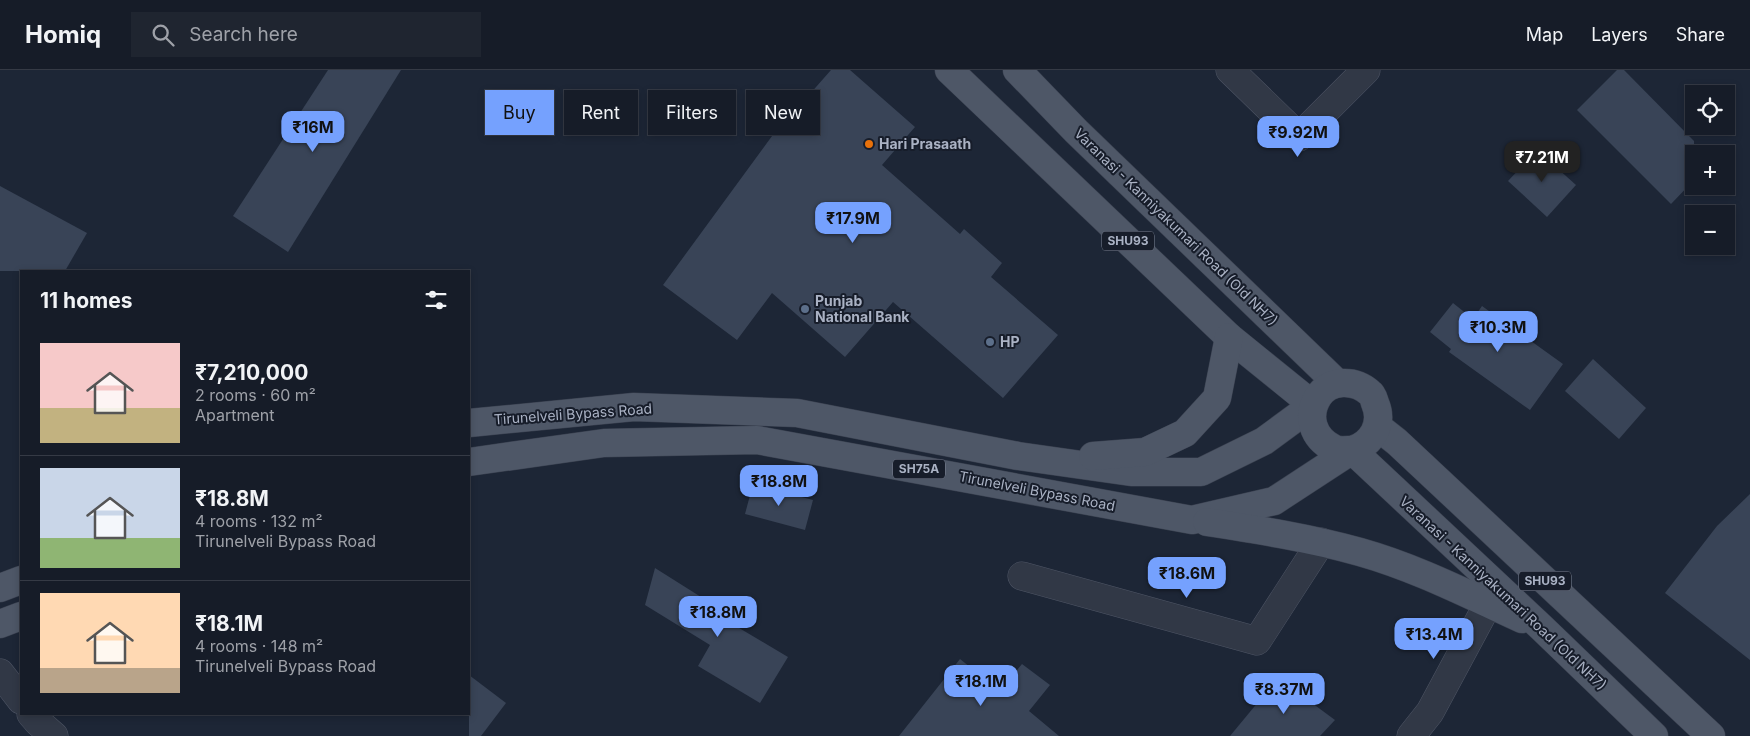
<!DOCTYPE html>
<meta charset="utf-8">
<style>
:root{--surface:#161c28;--page:#1f2530;--text:#f1f3f6;--muted:#9ea1a8;--line:#353a45;--accent:#75a1fe}
body{margin:0;font-family:Inter,sans-serif;background:var(--page);color:var(--text);height:100vh;display:flex;flex-direction:column;font-size:19px;white-space:nowrap}
*{box-sizing:border-box;margin:0}
p{font-size:16px;color:var(--muted)}
.icon{flex:none;width:28px;height:28px;fill:none;stroke:currentColor;stroke-width:2;stroke-linecap:round;stroke-linejoin:round}
.map{position:relative;flex:1;overflow:hidden}
.drawer{position:absolute;left:20px;top:200px;width:450px;height:445px;display:flex;flex-direction:column;background:var(--surface);border-radius:0px;box-shadow:0 2px 8px #0003,0 0 0 1px var(--line)}
.drawer>*{flex:none}
.banner{position:absolute;left:485px;top:20px;width:475px;height:45px;display:flex;gap:10px}
.fabs{position:absolute;left:1685px;top:15px;display:grid;gap:10px}
.fabs a{display:grid;place-items:center;width:50px;height:50px;border-radius:0px;background:var(--surface);box-shadow:0 2px 8px #0003,0 0 0 1px var(--line);font-size:25px}
.price{position:absolute;translate:-50% -42px;padding:0 11px;border-radius:10px;background:var(--accent);color:#111;font-size:16px;line-height:32px;filter:drop-shadow(0 1px 2px #0008)}
.price::after{content:'';position:absolute;left:50%;top:30px;width:15px;height:11px;margin-left:-8px;background:inherit;clip-path:polygon(0 0,100% 0,50% 100%)}
.price.current{background:#222;color:#fff}
ul{padding:0;list-style:none}
li{display:flex;align-items:center;gap:15px;height:125px;padding:0 20px}
li+li{border-top:1px solid var(--line)}
li span{display:grid;place-items:center;flex:none;width:140px;height:100px;border-radius:0px;color:#555}
li>.icon{margin-inline-start:auto}
span .icon{width:60px;height:60px;fill:#fffc;stroke-width:1}
li b{font-size:21px}
h2{display:flex;justify-content:space-between;align-items:center;height:60px;padding:0 20px;font-size:21px}
.pill{padding:0 18px;border-radius:0px;background:var(--surface);box-shadow:0 2px 8px #0003,0 0 0 1px var(--line);font-size:18px;line-height:45px}
.pill.current{background:var(--accent);color:#111}
header{display:flex;align-items:center;gap:30px;box-sizing:border-box;height:70px;padding:0 25px;background:var(--surface);border-bottom:1px solid var(--line)}
header strong{font-size:24px}
nav{display:flex;gap:28px;margin-inline-start:auto;font-size:18px}
.search{width:350px;height:45px;background:var(--page);display:flex;align-items:center;gap:12px;box-sizing:border-box;padding:0 18px;border-radius:0px;color:var(--muted);font-size:19px}
.map>svg:first-child{display:block}
.building{fill:#394457}
.lines{fill:none;stroke-linecap:round;stroke-linejoin:round}
.minor-casing{stroke:#4e5565;stroke-width:29}
.primary-casing{stroke:#3a4150;stroke-width:29}
.minor{stroke:#313846;stroke-width:28}
.primary{stroke:#4e5767;stroke-width:28}
.food-dot{fill:#e8710a;stroke:#171d2a;stroke-width:2}
.service-dot{fill:#5c6f8a;stroke:#171d2a;stroke-width:2}
.labels{text-anchor:middle;stroke-width:4;stroke-linejoin:round;paint-order:stroke}
.shield{fill:#171d2a;stroke:#7e8596;stroke-width:1}
.shield-label{font-size:12px;font-weight:bold;fill:#aab2c4}
.poi-label{font-size:14px;font-weight:bold;fill:#aab2c4;stroke:#171d2a;text-anchor:start}
.street-label{font-size:14px;fill:#aab2c4;stroke:#171d2a}
</style>
<header>
<strong>Homiq</strong>
<div class="search"><svg class="icon" aria-label="search" viewBox="0 0 24 24"><circle cx="10" cy="10" r="6"/><path d="M15 15l6 6"/></svg>Search here</div>
<nav><a>Map</a><a>Layers</a><a>Share</a></nav>
</header>
<div class="map">
<svg width="1750" height="666" viewBox="0 0 1750 666">
<rect width="100%" height="100%" fill="#1d2636"/>
<g class="building">
<polygon points="328,0 401,0 288,182 233,146"/>
<polygon points="831,0 850,0 915,57 882,95 960,164 964,159 1002,193 991,207 1058,265 1003,328 893,232 845,287 772,223 737,270 663,215 791,40 794,42"/>
<polygon points="1617,0 1624,0 1694,71 1694,110 1671,134 1577,40"/>
<polygon points="1537,80 1576,115 1547,147 1508,111"/>
<polygon points="0,116 87,163 65,201 0,201"/>
<polygon points="1453,233 1473,249 1482,236 1563,294 1530,340 1449,282 1451,279 1430,262"/>
<polygon points="1593,289 1646,338 1619,369 1565,321"/>
<polygon points="753,414 813,430 805,460 745,444"/>
<polygon points="1750,424 1750,590 1665,523 1717,456"/>
<polygon points="655,498 728,544 724,549 788,587 760,633 698,596 710,575 645,535"/>
<polygon points="960,589 1000,621 1022,594 1050,615 1029,641 1059,666 899,666"/>
<polygon points="469,605 506,633 481,666 469,666"/>
<polygon points="1278,608 1335,650 1320,666 1230,666"/>
</g>
<g class="lines">
<g class="minor-casing">
<g id="minor">
<polyline points="1230,0 1299,67 1366,0"/>
<polyline points="1022,506 1257,571 1321,472"/>
<polyline points="0,603 21,630"/>
<polyline points="31,644 38,652 54,666"/>
<polyline points="1411,666 1430,642 1488,534"/>
</g>
</g>
<g class="primary-casing">
<g id="primary">
<polyline points="1017,0 1076,61 1337,313"/>
<polyline points="469,353 634,337 797,343 1018,386 1131,402 1201,402 1264,371 1313,335 1229,267 949,0"/>
<polyline points="1378,357 1397,372 1711,666"/>
<polyline points="1093,386 1145,382 1185,363 1217,328 1229,267"/>
<path d="M 469,392 L 604,373 L 757,370 L 1192,450 L 1274,431 L 1352,380 C 1372,374 1384,354 1375,333 C 1374,330 1373,325 1370,323 C 1355,309 1329,309 1318,327 C 1306,346 1313,368 1333,378 C 1338,381 1346,380 1352,380 L 1542,558 L 1654,666"/>
<path d="M 1207,452 C 1259,460 1310,468 1360,482 C 1417,498 1469,525 1522,549"/>
<polyline points="0,518 21,510"/>
<polyline points="0,554 21,546"/>
</g>
</g>
<use href="#minor" class="minor"/>
<use href="#primary" class="primary"/>
</g>
<circle class="food-dot" cx="869" cy="74" r="5"/>
<g class="service-dot">
<circle cx="805" cy="239" r="5"/>
<circle cx="990" cy="272" r="5"/>
</g>
<g class="labels">
<g class="shield">
<rect x="1102" y="161.5" width="52" height="19" rx="4"/>
<rect x="893" y="389.5" width="52" height="19" rx="4"/>
<rect x="1519" y="501.5" width="52" height="19" rx="4"/>
</g>
<g class="shield-label">
<text x="1128" y="175">SHU93</text>
<text x="919" y="403">SH75A</text>
<text x="1545" y="515">SHU93</text>
</g>
<g class="poi-label">
<text x="879" y="79">Hari Prasaath</text>
<text x="815" y="236">Punjab<tspan x="815" dy="16">National Bank</tspan></text>
<text x="1000" y="277">HP</text>
</g>
<g class="street-label">
<text transform="translate(1176 157) rotate(44)" y="5">Varanasi - Kanniyakumari Road (Old NH7)</text>
<text transform="translate(573 344) rotate(-4)" y="5">Tirunelveli Bypass Road</text>
<text transform="translate(1037 421) rotate(11)" y="5">Tirunelveli Bypass Road</text>
<text transform="translate(1503 523) rotate(43)" y="5">Varanasi - Kanniyakumari Road (Old NH7)</text>
</g>
</g>
</svg>
<div class="fabs">
<a><svg class="icon" aria-label="locate" viewBox="0 0 24 24"><circle cx="12" cy="12" r="6"/><path d="M12 2v4M12 18v4M2 12h4M18 12h4"/></svg></a>
<a>+</a>
<a>−</a>
</div>
<b class="price" style="left:313px;top:83px">₹16M</b>
<b class="price" style="left:1298px;top:88px">₹9.92M</b>
<b class="price current" style="left:1542px;top:113px">₹7.21M</b>
<b class="price" style="left:853px;top:174px">₹17.9M</b>
<b class="price" style="left:1498px;top:283px">₹10.3M</b>
<b class="price" style="left:779px;top:437px">₹18.8M</b>
<b class="price" style="left:1187px;top:529px">₹18.6M</b>
<b class="price" style="left:718px;top:568px">₹18.8M</b>
<b class="price" style="left:1434px;top:590px">₹13.4M</b>
<b class="price" style="left:981px;top:637px">₹18.1M</b>
<b class="price" style="left:1284px;top:645px">₹8.37M</b>
<div class="banner">
<a class="pill current">Buy</a>
<a class="pill">Rent</a>
<a class="pill">Filters</a>
<a class="pill">New</a>
</div>
<section class="drawer">
<h2>11 homes<svg class="icon" aria-label="filters" viewBox="0 0 24 24"><path d="M4 7h16M4 17h16"/><circle cx="9" cy="7" r="2"/><circle cx="15" cy="17" r="2"/></svg></h2>
<ul>
<li><span style="background:linear-gradient(#f6c9c9 65%,#c2b280 0)"><svg class="icon" aria-label="home" viewBox="0 0 24 24"><path d="M3 11l9-7 9 7M6 9v11h12V9"/></svg></span><div><b>₹7,210,000</b><p>2 rooms · 60 m²</p><p>Apartment</p></div></li>
<li><span style="background:linear-gradient(#c9d6e8 70%,#8fb573 0)"><svg class="icon" aria-label="home" viewBox="0 0 24 24"><path d="M3 11l9-7 9 7M6 9v11h12V9"/></svg></span><div><b>₹18.8M</b><p>4 rooms · 132 m²</p><p>Tirunelveli Bypass Road</p></div></li>
<li><span style="background:linear-gradient(#ffd9b3 75%,#b9a48a 0)"><svg class="icon" aria-label="home" viewBox="0 0 24 24"><path d="M3 11l9-7 9 7M6 9v11h12V9"/></svg></span><div><b>₹18.1M</b><p>4 rooms · 148 m²</p><p>Tirunelveli Bypass Road</p></div></li>
</ul>
</section>
</div>
